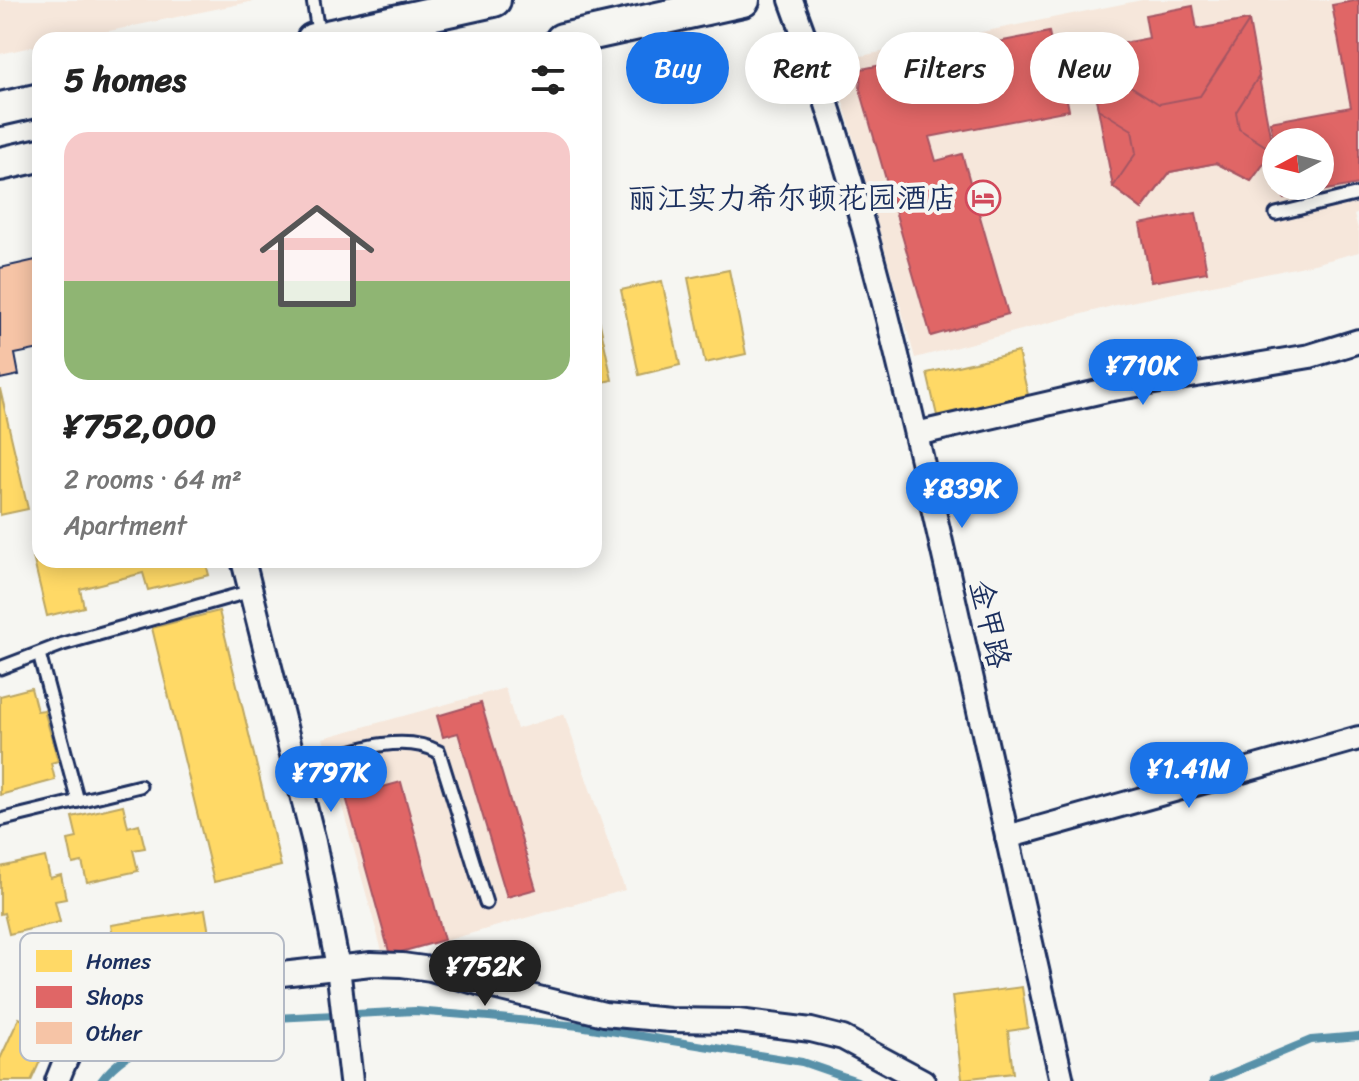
<!DOCTYPE html>
<meta charset="utf-8">
<style>
:root{--surface:#fff;--page:#f2f2f2;--text:#222;--muted:#767676;--line:#e0e0e0;--accent:#1a73e8}
body{margin:0;font-family:Sriracha,"LXGW WenKai TC",sans-serif;background:var(--page);color:var(--text);height:100vh;display:flex;flex-direction:column;font-size:30px;white-space:nowrap}
*{box-sizing:border-box;margin:0}
p{font-size:26px;color:var(--muted)}
.icon{flex:none;width:44px;height:44px;fill:none;stroke:currentColor;stroke-width:2;stroke-linecap:round;stroke-linejoin:round}
.map{position:relative;flex:1;overflow:hidden}
.sheet{position:absolute;left:32px;top:32px;width:570px;height:536px;display:flex;flex-direction:column;background:var(--surface);border-radius:24px;box-shadow:0 4px 20px #0003}
.sheet>*{flex:none}
.guide{position:absolute;left:626px;top:32px;width:612px;height:72px;display:flex;gap:16px}
.needle{width:52px;rotate:263deg}
.tools{position:absolute;left:1262px;top:128px;display:grid;gap:16px}
.tools a{display:grid;place-items:center;width:72px;height:72px;border-radius:50%;background:var(--surface);box-shadow:0 4px 20px #0003;font-size:40px}
.price{position:absolute;translate:-50% -68px;padding:0 18px;border-radius:28px;background:var(--accent);color:#fff;font-size:26px;line-height:52px;filter:drop-shadow(0 2px 4px #0008)}
.price::after{content:'';position:absolute;left:50%;top:48px;width:24px;height:18px;margin-left:-12px;background:inherit;clip-path:polygon(0 0,100% 0,50% 100%)}
.price.selected{background:#222;color:#fff}
ul{padding:0;list-style:none}
li{display:grid;align-content:center;gap:16px;height:424px;padding:0 32px}
li+li{border-top:2px solid var(--line)}
li span{display:grid;place-items:center;height:248px;border-radius:24px;color:#555}
li>.icon{margin-inline-start:auto}
span .icon{width:144px;height:144px;fill:#fffc;stroke-width:1}
li b{font-size:34px}
h2{display:flex;justify-content:space-between;align-items:center;height:96px;padding:0 32px;font-size:34px}
.pill{padding:0 28px;border-radius:36px;background:var(--surface);box-shadow:0 4px 20px #0003;font-size:28px;line-height:72px}
.pill.selected{background:var(--accent);color:#fff}
.map>svg:first-child{display:block}
.built{fill:#f6e7db;fill-rule:evenodd}
.homes{fill:#ffd966;stroke:#bba664;stroke-width:2}
.shops{fill:#e06666;stroke:#a55664;stroke-width:2}
.lines{fill:none;stroke-linecap:round;stroke-linejoin:round}
.stream{stroke:#5991a9;stroke-width:8}
.building{fill:#f6c4a6;stroke:#1b2f5e;stroke-width:2}
.service-casing{stroke:#1b2f5e;stroke-width:17}
.minor-casing{stroke:#1b2f5e;stroke-width:28}
.secondary-casing{stroke:#1b2f5e;stroke-width:38}
.service{stroke:#f6f6f2;stroke-width:11}
.minor{stroke:#f6f6f2;stroke-width:22}
.secondary{stroke:#f6f6f2;stroke-width:32}
.labels{text-anchor:middle;stroke-width:8;stroke-linejoin:round;paint-order:stroke}
.poi-label{font-size:30px;fill:#1b2f5e;stroke:#f6f6f2;text-anchor:end}
.street-label{font-size:30px;fill:#1b2f5e;stroke:#f6f6f2}
.key{fill:#f6f6f2;stroke:#b4bac6;stroke-width:2}
.key-label{font-size:22px;fill:#1b2f5e}
</style>
<div class="map">
<svg width="1359" height="1081" viewBox="0 0 1359 1081">
<rect width="100%" height="100%" fill="#f6f6f2"/>
<filter id="ink" filterUnits="userSpaceOnUse"><feTurbulence type="fractalNoise" baseFrequency=".0125" numOctaves="2"/><feDisplacementMap in="SourceGraphic" scale="16" xChannelSelector="R" yChannelSelector="G"/><feConvolveMatrix kernelMatrix="1 2 1 2 8 2 1 2 1" color-interpolation-filters="sRGB"/></filter>
<g filter="url(#ink)">
<g class="built">
<polygon points="0,0 259,0 66,40 40,40 40,45 0,54"/>
<path d="M 1142,0 L 1359,0 L 1359,213 L 1354,215 L 1359,232 L 1359,252 L 1314,264 L 1116,305 L 915,358 L 840,91 L 841,60 ZM 1276,142 L 1320,142 L 1320,186 L 1276,186 Z"/>
<polygon points="505,688 517,729 564,714 625,890 384,958 323,738"/>
</g>
<g class="homes">
<polygon points="729,270 746,354 705,363 688,278"/>
<polygon points="662,281 680,365 639,375 621,290"/>
<polygon points="594,296 612,380 594,384"/>
<polygon points="1018,352 1029,399 938,420 927,373"/>
<polygon points="0,389 28,509 0,515"/>
<polygon points="40,555 40,560 205,560 209,575 148,590 143,573 80,589 84,607 47,616 33,557"/>
<polygon points="219,611 281,866 214,882 152,628"/>
<polygon points="31,688 37,711 44,710 58,761 51,763 55,780 0,795 0,696"/>
<polygon points="123,805 128,827 139,824 145,848 133,850 138,871 87,882 82,862 73,864 68,840 77,838 72,817"/>
<polygon points="45,857 50,878 61,875 66,899 55,901 60,922 9,934 4,913 0,914 0,867"/>
<polygon points="205,910 213,957 118,972 111,925"/>
<polygon points="1022,987 1028,1028 1008,1031 1013,1073 962,1079 952,996"/>
<polygon points="19,1018 52,1035 31,1081 0,1081 0,1059"/>
</g>
<g class="shops">
<polygon points="1359,0 1359,184 1284,198 1282,186 1320,186 1320,142 1276,142 1276,153 1270,122 1351,107 1332,5"/>
<polygon points="1193,6 1197,29 1248,20 1273,151 1251,181 1216,163 1170,172 1142,209 1113,187 1087,50 1149,38 1145,15"/>
<polygon points="1249,21 1259,76 1236,112 1239,129 1273,151 1251,181 1216,163 1170,172 1142,209 1113,187 1136,153 1132,130 1098,109 1089,60 1159,104 1200,96"/>
<polygon points="1049,32 1055,61 1059,60 1069,110 929,137 936,161 962,154 1008,314 931,336 860,89 861,69"/>
<polygon points="1196,213 1207,272 1151,282 1140,224"/>
<polygon points="481,703 536,889 507,897 458,733 443,737 437,716"/>
<polygon points="401,782 444,940 390,955 346,797"/>
</g>
<g class="lines">
<g class="stream">
<path d="M 101,1081 C 131,1040 190,1029 237,1020 L 415,1011 L 489,1017 L 579,1026 L 802,1062 L 857,1081"/>
<polyline points="1213,1081 1311,1040 1359,1036"/>
</g>
</g>
<polygon class="building" points="40,259 40,349 15,354 19,375 0,379 0,268"/>
<g class="lines">
<g class="service-casing">
<g id="service">
<polyline points="313,0 319,38"/>
<polyline points="1276,214 1359,194"/>
<polyline points="39,654 78,801"/>
<polyline points="0,668 63,644 251,591"/>
<path d="M 296,768 C 338,757 398,729 439,752 L 486,903"/>
<polyline points="0,820 140,786"/>
</g>
</g>
<g class="minor-casing">
<g id="minor">
<path d="M 791,0 C 860,185 904,380 948,573 C 986,742 1024,912 1062,1081"/>
<polyline points="916,434 1107,390 1310,356 1359,341"/>
<polyline points="243,560 314,842 338,967 351,1081"/>
<polyline points="1007,837 1359,738"/>
<path d="M 57,1081 C 63,1067 69,1047 80,1036 C 106,1011 141,997 175,986 L 371,964 L 402,965 L 431,969 L 485,985 L 604,1014 L 670,1020 L 738,1021 L 811,1030 L 843,1038 L 923,1081"/>
</g>
</g>
<g class="secondary-casing">
<g id="secondary">
<polyline points="313,40 494,0"/>
<polyline points="562,40 743,0"/>
<polyline points="0,109 40,100"/>
<polyline points="0,164 40,155"/>
</g>
</g>
<use href="#service" class="service"/>
<use href="#minor" class="minor"/>
<use href="#secondary" class="secondary"/>
</g>
</g>
<defs>
<g id="hotel-ring" transform="scale(1.8)"><circle r="9.5" fill="#f6f6f2" stroke="#d1495b" stroke-width="1.5"/><path d="M-6-4.5h1.5V1H6V5H4.5V3h-9V5H-6ZM-4 0a1.8 1.8 0 1 1 3.6 0ZM.5 0V-2.5h3Q6-2.5 6 0Z" fill="#d1495b"/></g>
</defs>
<g fill-rule="evenodd">
<use href="#hotel-ring" x="983" y="198"/>
</g>
<g class="labels">
<g class="poi-label">
<text x="957" y="208">丽江实力希尔顿花园酒店</text>
</g>
<g class="street-label">
<text transform="translate(990 624) rotate(77)" y="10">金甲路</text>
</g>
</g>
<rect x="20" y="933" width="264" height="128" rx="12" class="key"/>
<rect x="36" y="950" width="36" height="22" fill="#ffd966"/>
<rect x="36" y="986" width="36" height="22" fill="#e06666"/>
<rect x="36" y="1022" width="36" height="22" fill="#f6c4a6"/>
<g class="key-label">
<text x="86" y="969">Homes</text>
<text x="86" y="1005">Shops</text>
<text x="86" y="1041">Other</text>
</g>
</svg>
<div class="tools">
<a><svg class="needle" viewBox="-14 -14 28 28"><path d="M0-13l5 13h-10z" fill="#e53935"/><path d="M0 13l5-13h-10z" fill="#767676"/></svg></a>
</div>
<b class="price" style="left:1143px;top:407px">¥710K</b>
<b class="price" style="left:962px;top:530px">¥839K</b>
<b class="price" style="left:1189px;top:810px">¥1.41M</b>
<b class="price" style="left:331px;top:814px">¥797K</b>
<b class="price selected" style="left:485px;top:1008px">¥752K</b>
<div class="guide">
<a class="pill selected">Buy</a>
<a class="pill">Rent</a>
<a class="pill">Filters</a>
<a class="pill">New</a>
</div>
<section class="sheet">
<h2>5 homes<svg class="icon" aria-label="filters" viewBox="0 0 24 24"><path d="M4 7h16M4 17h16"/><circle cx="9" cy="7" r="2"/><circle cx="15" cy="17" r="2"/></svg></h2>
<ul>
<li><span style="background:linear-gradient(#f6c9c9 60%,#8fb573 0)"><svg class="icon" aria-label="home" viewBox="0 0 24 24"><path d="M3 11l9-7 9 7M6 9v11h12V9"/></svg></span><div><b>¥752,000</b><p>2 rooms · 64 m²</p><p>Apartment</p></div></li>
</ul>
</section>
</div>
